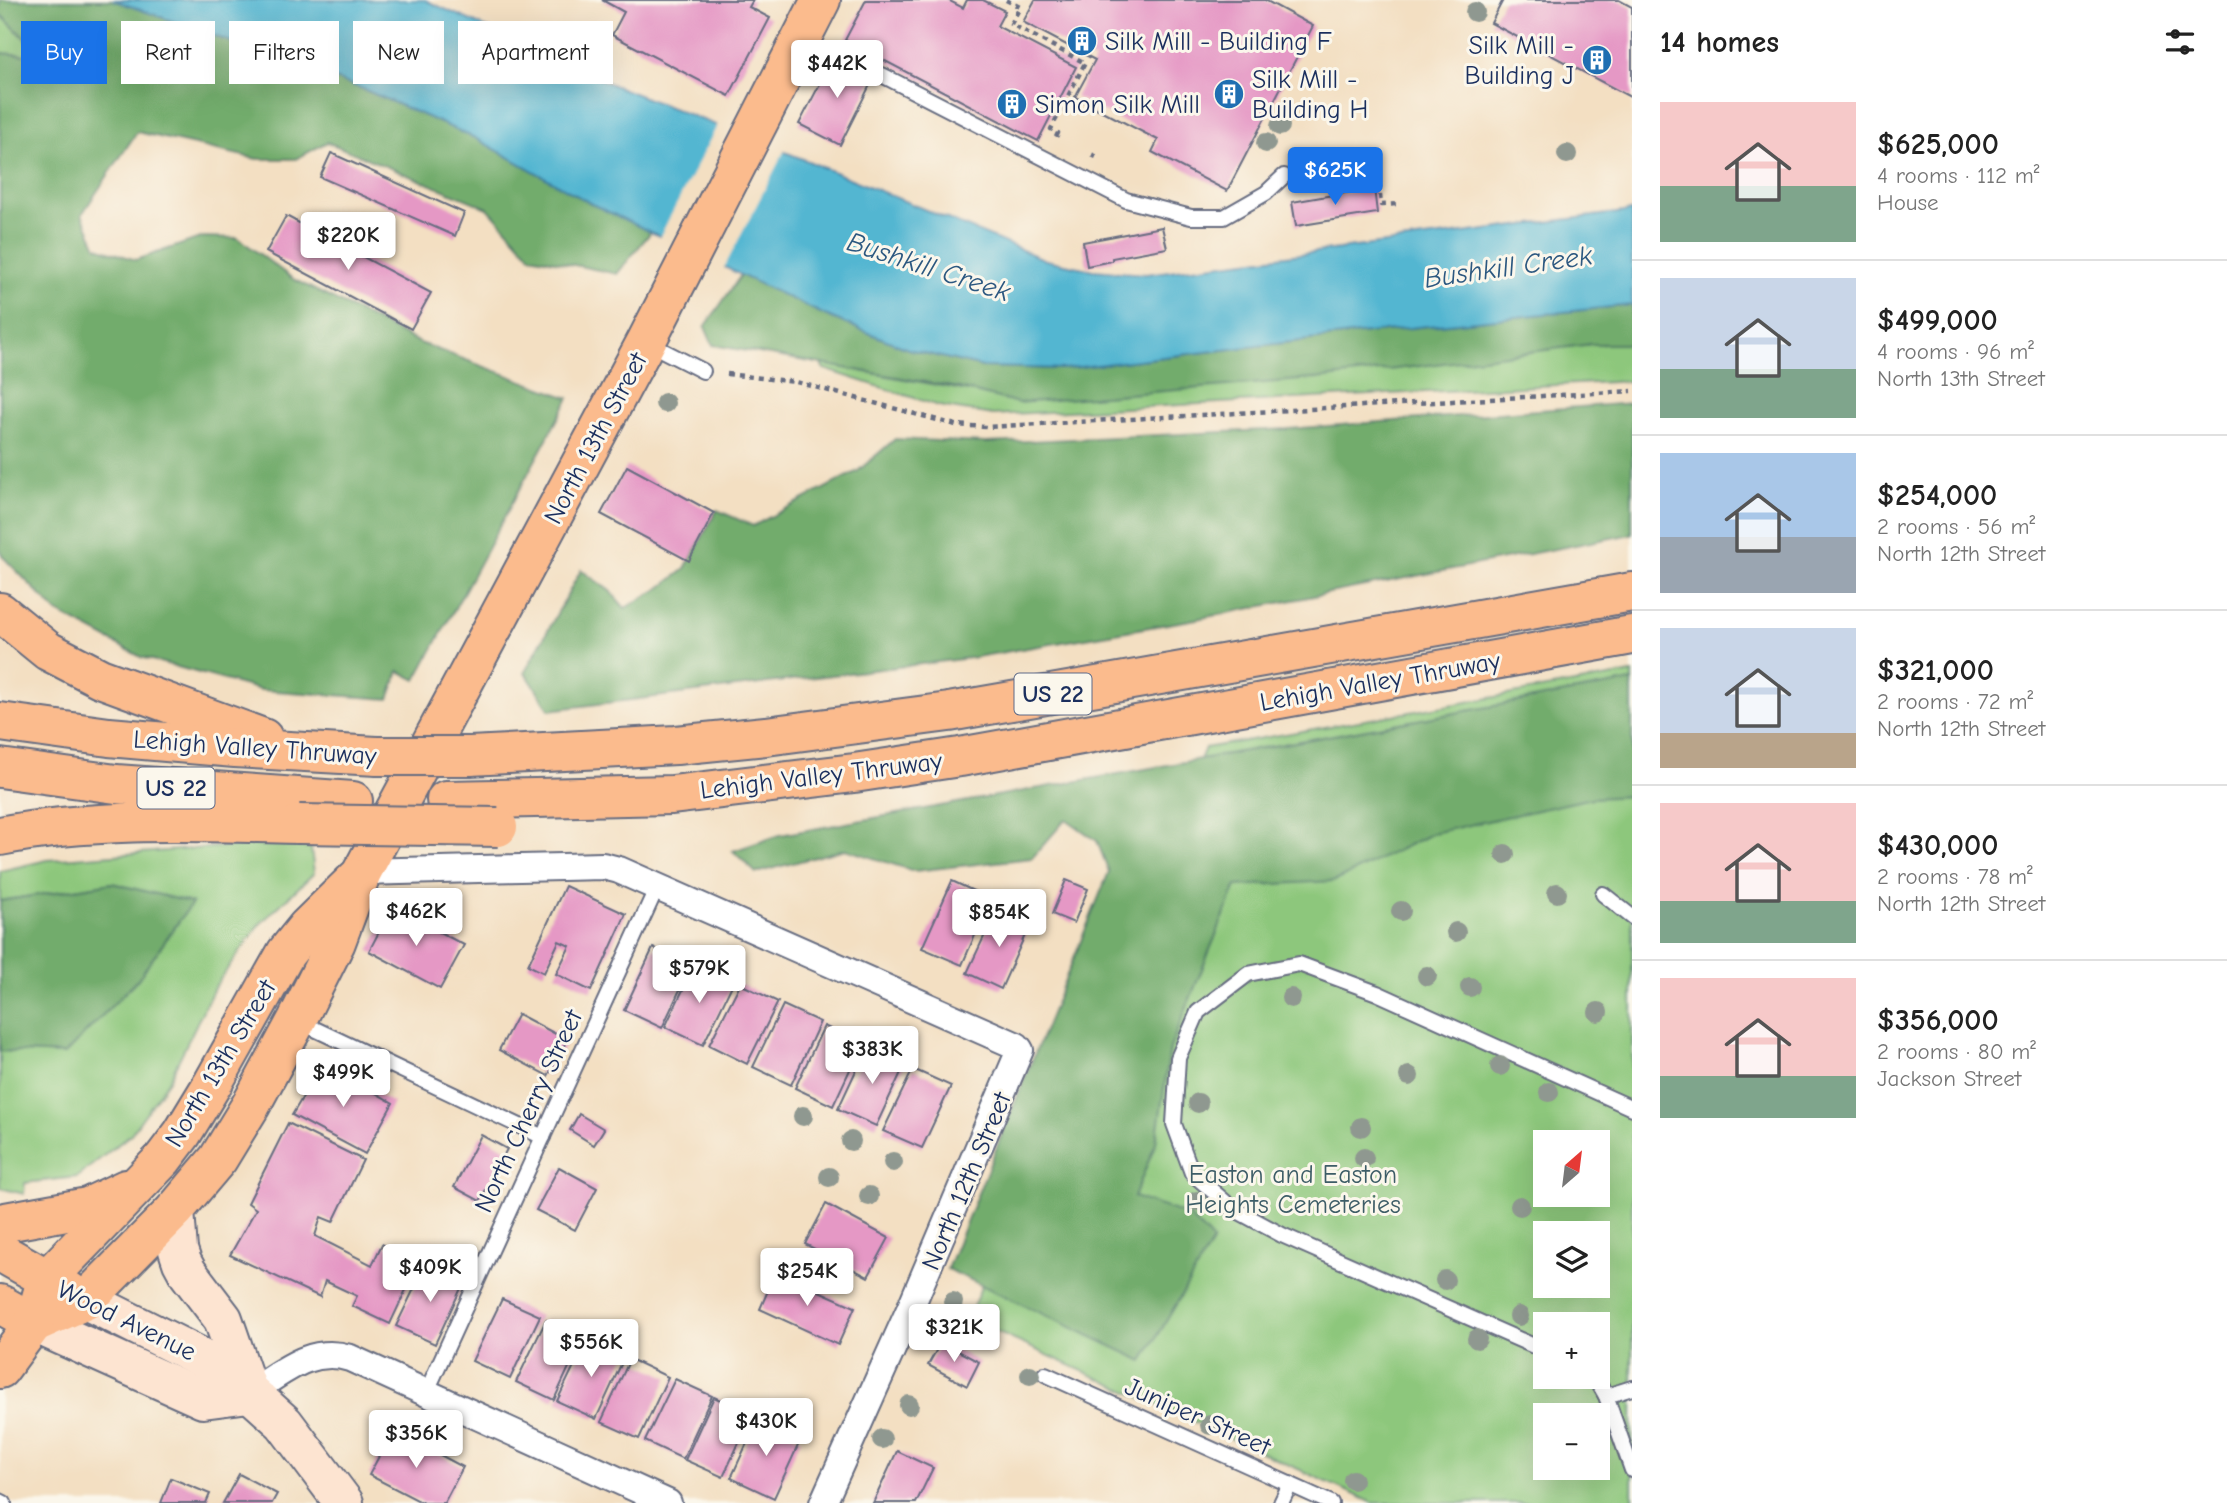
<!DOCTYPE html>
<meta charset="utf-8">
<style>
:root{--surface:#fff;--page:#f6f6f6;--text:#222;--muted:#767676;--line:#e0e0e0;--accent:#1a73e8}
body{margin:0;font-family:"Comic Neue",sans-serif;background:var(--page);color:var(--text);height:100vh;display:flex;flex-direction:column;font-size:26px;white-space:nowrap}
*{box-sizing:border-box;margin:0}
p{font-size:23px;color:var(--muted)}
.icon{flex:none;width:38px;height:38px;fill:none;stroke:currentColor;stroke-width:2;stroke-linecap:round;stroke-linejoin:round}
.map{position:relative;flex:1;overflow:hidden}
.panel{display:flex;flex-direction:column;background:var(--surface);width:595px}
.panel>*{flex:none}
.hud{position:absolute;left:21px;top:21px;width:665px;height:63px;display:flex;gap:14px}
.needle{width:46px;rotate:28deg}
.buttons{position:absolute;left:1533px;top:1130px;display:grid;gap:14px}
.buttons a{display:grid;place-items:center;width:77px;height:77px;border-radius:0px;background:var(--surface);box-shadow:0 7px 28px #0002;font-size:35px}
.price{position:absolute;translate:-50% -60px;padding:0 16px;border-radius:7px;background:#fff;color:#222;font-size:23px;line-height:46px;filter:drop-shadow(0 2px 4px #0008)}
.price::after{content:'';position:absolute;left:50%;top:42px;width:21px;height:16px;margin-left:-10px;background:inherit;clip-path:polygon(0 0,100% 0,50% 100%)}
.price.selected{background:var(--accent);color:#fff}
ul{padding:0;list-style:none}
li{display:flex;align-items:center;gap:21px;height:175px;padding:0 28px}
li+li{border-top:2px solid var(--line)}
li span{display:grid;place-items:center;flex:none;width:196px;height:140px;border-radius:0px;color:#555}
li>.icon{margin-inline-start:auto}
span .icon{width:84px;height:84px;fill:#fffc;stroke-width:1}
li b{font-size:30px}
h2{display:flex;justify-content:space-between;align-items:center;height:84px;padding:0 28px;font-size:30px}
.tag{padding:0 24px;border-radius:0px;background:var(--surface);box-shadow:0 7px 28px #0002;font-size:24px;line-height:63px}
.tag.selected{background:var(--accent);color:#fff}
main{display:flex;flex:1;min-height:0}
.map>svg:first-child{display:block}
.green{fill:#8dc77c;stroke:#547b6d;stroke-width:2;fill-rule:evenodd}
.forest{fill:#72ac6c;stroke:#466e65;stroke-width:2}
.water{fill:#52b6d1;stroke:#367298;stroke-width:2}
.pier{fill:#f3dfc2}
.building{fill:#e598c5}
.lines{fill:none;stroke-linecap:round;stroke-linejoin:round}
.lane-casing{stroke:#676d81;stroke-width:18}
.street-casing{stroke:#676d81;stroke-width:30}
.secondary-casing{stroke:#676d81;stroke-width:42}
.primary-casing{stroke:#676d81;stroke-width:42}
.highway-casing{stroke:#676d81;stroke-width:42}
.path{stroke:#676d81;stroke-width:4.5;stroke-dasharray:5 5;stroke-linecap:butt}
.lane{stroke:#fff;stroke-width:14}
.street{stroke:#fff;stroke-width:26}
.secondary{stroke:#fde4d1;stroke-width:38}
.primary{stroke:#fbbb8d;stroke-width:38}
.highway{stroke:#fbbb8d;stroke-width:38}
.highway-bridge-casing{stroke:#676d81;stroke-width:42;stroke-linecap:butt}
.highway-bridge{stroke:#fbbb8d;stroke-width:38}
.tree{fill:#8f9890}
.labels{text-anchor:middle;stroke-width:6;stroke-linejoin:round;paint-order:stroke}
.shield{fill:#fbf7ec;stroke:#5e6b89;stroke-width:2}
.shield-label{font-size:24px;font-weight:bold;fill:#1b2f5e}
.poi-label{font-size:26px;fill:#1b2f5e;stroke:#fbf7ec;text-anchor:start}
.street-label{font-size:26px;fill:#1b2f5e;stroke:#fbf7ec}
.park-label{font-size:26px;fill:#3d5d67;stroke:#fbf7ec}
.water-label{font-size:28px;font-style:italic;fill:#2c5880;stroke:#fbf7ec}
</style>
<main>
<div class="map">
<svg width="1632" height="1503" viewBox="0 0 1632 1503">
<rect width="100%" height="100%" fill="#fbf7ec"/>
<filter id="ink" filterUnits="userSpaceOnUse"><feTurbulence type="fractalNoise" baseFrequency=".0143" numOctaves="2"/><feDisplacementMap in="SourceGraphic" scale="14" xChannelSelector="R" yChannelSelector="G"/><feConvolveMatrix kernelMatrix="1 2 1 2 8 2 1 2 1" color-interpolation-filters="sRGB"/></filter>
<filter id="wash" filterUnits="userSpaceOnUse"><feTurbulence type="fractalNoise" baseFrequency=".00686" numOctaves="4" result="noise"/><feDisplacementMap in="SourceGraphic" scale="28" xChannelSelector="R" yChannelSelector="G"/><feGaussianBlur stdDeviation="1.57" result="paint"/><feColorMatrix in="noise" values="0 0 0 0 0 0 0 0 0 0 0 0 0 0 0 0 0 1.4 0 .05"/><feComposite in="paint" operator="in"/></filter>
<g filter="url(#wash)">
<rect width="100%" height="100%" fill="#f3dfc2"/>
<g class="green">
<polygon points="0,14 44,57 0,53"/>
<path d="M 1592,344 L 1632,344 L 1632,381 L 993,415 L 939,406 L 824,369 L 820,363 C 886,377 952,386 1018,402 Z"/>
<path d="M 1632,673 L 1632,1503 L 1373,1503 L 968,1319 L 1136,908 L 1205,748 ZM 1545,1143 L 1598,1143 L 1598,1195 L 1545,1195 ZM 1545,1234 L 1598,1234 L 1598,1286 L 1545,1286 ZM 1545,1325 L 1598,1325 L 1598,1377 L 1545,1377 ZM 1545,1416 L 1598,1416 L 1598,1468 L 1545,1468 Z"/>
<polygon points="310,840 314,873 259,925 214,988 169,1080 131,1134 77,1177 25,1183 24,1194 0,1188 0,1051 65,1054 192,903 112,883 0,901 0,871 47,860"/>
</g>
<g class="forest">
<polygon points="0,0 113,0 244,46 363,89 475,138 594,205 651,232 617,274 531,256 488,208 327,142 296,159 257,159 137,132 82,214 97,247 136,260 203,237 238,238 293,279 420,343 569,398 416,680 399,671 389,699 261,690 141,657 57,612 3,557 0,550 0,53 43,56 0,14"/>
<polygon points="741,275 825,315 908,349 983,367 1063,369 1419,327 1632,305 1632,344 1592,344 1326,378 1018,403 959,388 713,345 705,327"/>
<polygon points="1632,403 1632,534 1191,620 970,658 550,710 525,672 581,570 610,591 625,608 660,588 684,570 717,510 753,526 858,471 895,439 986,443 1288,429"/>
<polygon points="1632,681 1632,796 1592,798 1433,833 1335,881 1236,886 1170,1048 1156,1143 1134,1197 1188,1215 1213,1241 1143,1361 947,1269 1109,872 1097,841 1066,819 1032,858 914,871 845,849 756,873 733,851 780,835"/>
<polygon points="112,883 192,903 138,979 65,1054 0,1051 0,901"/>
</g>
<polygon class="water" points="113,0 425,0 613,85 808,161 1046,260 1093,270 1146,274 1632,211 1632,305 1419,327 1063,369 983,367 908,349 825,315 594,205 475,138 363,89"/>
<polygon class="pier" points="719,122 786,148 723,270 658,240"/>
<g id="blocks">
<g class="building">
<polygon points="602,0 753,0 749,7 770,18 729,96 612,35 624,12"/>
<polygon points="866,0 948,0 963,8 967,0 983,0 1005,11 997,26 1076,67 1038,141 845,40"/>
<polygon points="1035,0 1265,0 1313,26 1227,191 1152,152 1158,140 1075,97 1095,60 1023,22"/>
<polygon points="1503,0 1619,0 1632,7 1632,98 1491,23"/>
<polygon points="835,55 875,75 840,145 799,124"/>
<polygon points="331,153 464,213 455,236 320,177"/>
<polygon points="1374,188 1377,213 1296,226 1292,202"/>
<polygon points="286,216 431,293 411,329 266,252"/>
<polygon points="1162,227 1167,248 1112,258 1112,261 1087,266 1083,242"/>
<polygon points="627,466 714,513 689,561 601,514"/>
<polygon points="1066,880 1088,889 1074,923 1052,914"/>
<polygon points="952,881 991,899 962,965 922,948"/>
<polygon points="565,886 626,914 591,991 556,974 570,946 559,941 544,973 528,965"/>
<polygon points="392,907 464,945 440,989 369,951"/>
<polygon points="997,909 1030,924 1001,989 967,973"/>
<polygon points="653,948 691,966 662,1028 624,1010"/>
<polygon points="695,965 733,983 703,1045 665,1027"/>
<polygon points="740,984 778,1002 747,1064 709,1045"/>
<polygon points="783,1005 820,1022 791,1085 753,1067"/>
<polygon points="518,1014 567,1040 548,1076 499,1050"/>
<polygon points="824,1026 862,1044 833,1106 795,1088"/>
<polygon points="867,1047 905,1064 876,1126 838,1109"/>
<polygon points="323,1063 393,1103 365,1154 292,1115"/>
<polygon points="913,1069 951,1086 922,1148 883,1131"/>
<polygon points="579,1114 604,1129 594,1145 570,1130"/>
<polygon points="288,1123 363,1160 333,1222 321,1217 315,1236 372,1265 382,1244 419,1262 390,1324 352,1306 357,1296 325,1281 320,1297 230,1255 256,1209 248,1203"/>
<polygon points="481,1135 507,1149 480,1201 454,1187"/>
<polygon points="559,1167 597,1188 575,1230 536,1210"/>
<polygon points="826,1204 889,1238 868,1277 805,1244"/>
<polygon points="426,1264 464,1282 435,1344 396,1326"/>
<polygon points="776,1272 855,1307 838,1345 760,1309"/>
<polygon points="502,1299 540,1316 510,1379 472,1361"/>
<polygon points="546,1320 583,1337 554,1400 516,1382"/>
<polygon points="587,1339 625,1356 596,1419 557,1401"/>
<polygon points="941,1342 979,1362 967,1386 928,1365"/>
<polygon points="630,1359 668,1377 639,1439 601,1422"/>
<polygon points="675,1379 712,1396 683,1459 645,1441"/>
<polygon points="714,1397 752,1415 723,1477 685,1460"/>
<polygon points="758,1419 801,1439 774,1498 731,1478"/>
<polygon points="393,1430 463,1467 444,1503 423,1503 369,1475"/>
<polygon points="897,1451 933,1468 916,1503 873,1503"/>
<polygon points="239,1474 277,1494 272,1503 223,1503"/>
<polygon points="171,1478 210,1494 206,1503 161,1503"/>
</g>
</g>
</g>
<g filter="url(#ink)">
<use href="#blocks" fill-opacity="0" stroke="#676d81" stroke-width="2"/>
<g class="lines">
<g class="lane-casing">
<g id="lane">
<polyline points="882,75 1126,200 1191,217 1224,217 1266,193 1284,176"/>
<polyline points="648,343 703,371"/>
<polyline points="1603,894 1632,917"/>
<polyline points="298,1021 543,1137"/>
<polyline points="1545,1351 1282,1235 1232,1208 1192,1173 1174,1124 1178,1058 1198,1012 1248,974 1299,964 1377,993 1632,1108"/>
<polyline points="1045,1374 1331,1503"/>
<polyline points="1595,1377 1606,1396 1632,1470"/>
<polyline points="426,1393 657,887"/>
<polyline points="1606,1396 1632,1388"/>
<polyline points="0,1501 4,1503"/>
<polyline points="1281,1503 1290,1484"/>
</g>
</g>
<g class="street-casing">
<g id="street">
<polyline points="362,872 603,866 619,870 1017,1046 1020,1050 910,1309 823,1503"/>
<path d="M 249,1393 C 282,1373 309,1346 350,1358 L 668,1503"/>
</g>
</g>
<g class="secondary-casing">
<g id="secondary">
<polyline points="175,1210 178,1250 182,1262 188,1273 223,1319 248,1391"/>
<polyline points="86,1300 224,1369 284,1423 344,1503"/>
<polyline points="34,1323 203,1399 249,1393"/>
</g>
</g>
<g class="primary-casing">
<g id="primary">
<polyline points="0,1223 88,1207 126,1189"/>
<polyline points="0,1252 69,1291"/>
<polyline points="0,1304 34,1323"/>
<polyline points="34,1323 86,1300 175,1210 218,1159 251,1105 297,1020 336,942 362,872 646,342 821,0"/>
<polyline points="0,1369 34,1323 46,1280 163,1159 182,1134 213,1083 286,953 307,927 356,879"/>
</g>
</g>
<g class="highway-casing">
<g id="highway">
<polyline points="0,612 48,651 100,678 263,738"/>
<polyline points="0,722 109,737 235,748 377,756"/>
<polyline points="470,756 676,745 766,736 949,712 1632,592"/>
<polyline points="0,768 116,784 353,801"/>
<polyline points="446,800 672,795 854,773 960,757 1632,635"/>
<path d="M 0,836 C 96,817 202,822 299,824"/>
</g>
</g>
<g class="path">
<polyline points="1006,0 1020,7 1011,24 1085,63 1051,129 1058,133 1055,139"/>
<polyline points="1093,158 1097,149"/>
<polyline points="1379,185 1381,205 1398,204"/>
<polyline points="727,374 796,382 956,425 986,427 1632,391"/>
</g>
<use href="#lane" class="lane"/>
<use href="#street" class="street"/>
<use href="#secondary" class="secondary"/>
<use href="#primary" class="primary"/>
<use href="#highway" class="highway"/>
<g class="highway-bridge-casing">
<g id="highway-bridge">
<polyline points="377,756 470,756"/>
<polyline points="299,824 498,827"/>
</g>
</g>
<use href="#highway-bridge" class="highway-bridge"/>
</g>
<g class="tree">
<circle cx="1475" cy="12" r="10"/>
<circle cx="1280" cy="126" r="10"/>
<circle cx="1266" cy="143" r="10"/>
<circle cx="1567" cy="154" r="10"/>
<circle cx="665" cy="403" r="10"/>
<circle cx="1505" cy="854" r="10"/>
<circle cx="1557" cy="893" r="10"/>
<circle cx="1401" cy="911" r="10"/>
<circle cx="1456" cy="932" r="10"/>
<circle cx="1427" cy="976" r="10"/>
<circle cx="1470" cy="987" r="10"/>
<circle cx="1291" cy="998" r="10"/>
<circle cx="1598" cy="1012" r="10"/>
<circle cx="1500" cy="1066" r="10"/>
<circle cx="1409" cy="1076" r="10"/>
<circle cx="1549" cy="1092" r="10"/>
<circle cx="1198" cy="1103" r="10"/>
<circle cx="803" cy="1116" r="10"/>
<circle cx="1361" cy="1127" r="10"/>
<circle cx="851" cy="1141" r="10"/>
<circle cx="1364" cy="1158" r="10"/>
<circle cx="893" cy="1162" r="10"/>
<circle cx="829" cy="1177" r="10"/>
<circle cx="869" cy="1196" r="10"/>
<circle cx="1197" cy="1201" r="10"/>
<circle cx="1520" cy="1206" r="10"/>
<circle cx="1445" cy="1280" r="10"/>
<circle cx="953" cy="1302" r="10"/>
<circle cx="1519" cy="1316" r="10"/>
<circle cx="1477" cy="1339" r="10"/>
<circle cx="1030" cy="1375" r="10"/>
<circle cx="909" cy="1405" r="10"/>
<circle cx="1210" cy="1425" r="10"/>
<circle cx="882" cy="1439" r="10"/>
<circle cx="1353" cy="1480" r="10"/>
</g>
</g>
<defs>
<g id="building-disc" transform="scale(1.575)"><circle r="9.5" fill="#1f6fb2" stroke="#fbf7ec"/><path d="M-4-6H4V6H1V3H-1V6H-4ZM-2.5-4.3h1.7v1.8h-1.7ZM.8-4.3h1.7v1.8H.8ZM-2.5-1h1.7V.8h-1.7ZM.8-1h1.7V.8H.8Z" fill="#fff"/></g>
</defs>
<g fill-rule="evenodd">
<use href="#building-disc" x="1082" y="41"/>
<use href="#building-disc" x="1597" y="60"/>
<use href="#building-disc" x="1229" y="94"/>
<use href="#building-disc" x="1012" y="104"/>
</g>
<g class="labels">
<g class="shield">
<rect x="1014.5" y="673.5" width="77" height="41" rx="5"/>
<rect x="137.5" y="767.5" width="77" height="41" rx="5"/>
</g>
<g class="shield-label">
<text x="1053" y="702">US 22</text>
<text x="176" y="796">US 22</text>
</g>
<g class="poi-label">
<text x="1105" y="50">Silk Mill - Building F</text>
<text x="1574" y="54" text-anchor="end">Silk Mill -<tspan x="1574" dy="30">Building J</tspan></text>
<text x="1252" y="88">Silk Mill -<tspan x="1252" dy="30">Building H</tspan></text>
<text x="1035" y="113">Simon Silk Mill</text>
</g>
<g class="street-label">
<text transform="translate(595 438) rotate(-62)" y="9">North 13th Street</text>
<text transform="translate(1380 681) rotate(-10)" y="9">Lehigh Valley Thruway</text>
<text transform="translate(255 747) rotate(4)" y="9">Lehigh Valley Thruway</text>
<text transform="translate(821 775) rotate(-7)" y="9">Lehigh Valley Thruway</text>
<text transform="translate(220 1063) rotate(-59)" y="9">North 13th Street</text>
<text transform="translate(528 1111) rotate(-65)" y="9">North Cherry Street</text>
<text transform="translate(966 1181) rotate(-67)" y="9">North 12th Street</text>
<text transform="translate(127 1320) rotate(26)" y="9">Wood Avenue</text>
<text transform="translate(1198 1416) rotate(24)" y="9">Juniper Street</text>
</g>
<g class="park-label">
<text x="1293" y="1183">Easton and Easton<tspan x="1293" dy="30">Heights Cemeteries</tspan></text>
</g>
<g class="water-label">
<text transform="translate(929 266) rotate(18)" y="10">Bushkill Creek</text>
<text transform="translate(1508 266) rotate(-8)" y="10">Bushkill Creek</text>
</g>
</g>
</svg>
<div class="buttons">
<a><svg class="needle" viewBox="-14 -14 28 28"><path d="M0-13l5 13h-10z" fill="#e53935"/><path d="M0 13l5-13h-10z" fill="#767676"/></svg></a>
<a><svg class="icon" aria-label="layers" viewBox="0 0 24 24"><path d="M12 4l9 5-9 5-9-5zM3 14l9 5 9-5"/></svg></a>
<a>+</a>
<a>−</a>
</div>
<b class="price" style="left:837px;top:100px">$442K</b>
<b class="price selected" style="left:1335px;top:207px">$625K</b>
<b class="price" style="left:348px;top:272px">$220K</b>
<b class="price" style="left:416px;top:948px">$462K</b>
<b class="price" style="left:999px;top:949px">$854K</b>
<b class="price" style="left:699px;top:1005px">$579K</b>
<b class="price" style="left:872px;top:1086px">$383K</b>
<b class="price" style="left:343px;top:1109px">$499K</b>
<b class="price" style="left:430px;top:1304px">$409K</b>
<b class="price" style="left:807px;top:1308px">$254K</b>
<b class="price" style="left:954px;top:1364px">$321K</b>
<b class="price" style="left:591px;top:1379px">$556K</b>
<b class="price" style="left:766px;top:1458px">$430K</b>
<b class="price" style="left:416px;top:1470px">$356K</b>
<div class="hud">
<a class="tag selected">Buy</a>
<a class="tag">Rent</a>
<a class="tag">Filters</a>
<a class="tag">New</a>
<a class="tag">Apartment</a>
</div>
</div>
<section class="panel">
<h2>14 homes<svg class="icon" aria-label="filters" viewBox="0 0 24 24"><path d="M4 7h16M4 17h16"/><circle cx="9" cy="7" r="2"/><circle cx="15" cy="17" r="2"/></svg></h2>
<ul>
<li><span style="background:linear-gradient(#f6c9c9 60%,#7fa58c 0)"><svg class="icon" aria-label="home" viewBox="0 0 24 24"><path d="M3 11l9-7 9 7M6 9v11h12V9"/></svg></span><div><b>$625,000</b><p>4 rooms · 112 m²</p><p>House</p></div></li>
<li><span style="background:linear-gradient(#c9d6e8 65%,#7fa58c 0)"><svg class="icon" aria-label="home" viewBox="0 0 24 24"><path d="M3 11l9-7 9 7M6 9v11h12V9"/></svg></span><div><b>$499,000</b><p>4 rooms · 96 m²</p><p>North 13th Street</p></div></li>
<li><span style="background:linear-gradient(#a9c7e8 60%,#9aa5b1 0)"><svg class="icon" aria-label="home" viewBox="0 0 24 24"><path d="M3 11l9-7 9 7M6 9v11h12V9"/></svg></span><div><b>$254,000</b><p>2 rooms · 56 m²</p><p>North 12th Street</p></div></li>
<li><span style="background:linear-gradient(#c9d6e8 75%,#b9a48a 0)"><svg class="icon" aria-label="home" viewBox="0 0 24 24"><path d="M3 11l9-7 9 7M6 9v11h12V9"/></svg></span><div><b>$321,000</b><p>2 rooms · 72 m²</p><p>North 12th Street</p></div></li>
<li><span style="background:linear-gradient(#f6c9c9 70%,#7fa58c 0)"><svg class="icon" aria-label="home" viewBox="0 0 24 24"><path d="M3 11l9-7 9 7M6 9v11h12V9"/></svg></span><div><b>$430,000</b><p>2 rooms · 78 m²</p><p>North 12th Street</p></div></li>
<li><span style="background:linear-gradient(#f6c9c9 70%,#7fa58c 0)"><svg class="icon" aria-label="home" viewBox="0 0 24 24"><path d="M3 11l9-7 9 7M6 9v11h12V9"/></svg></span><div><b>$356,000</b><p>2 rooms · 80 m²</p><p>Jackson Street</p></div></li>
</ul>
</section>
</main>
